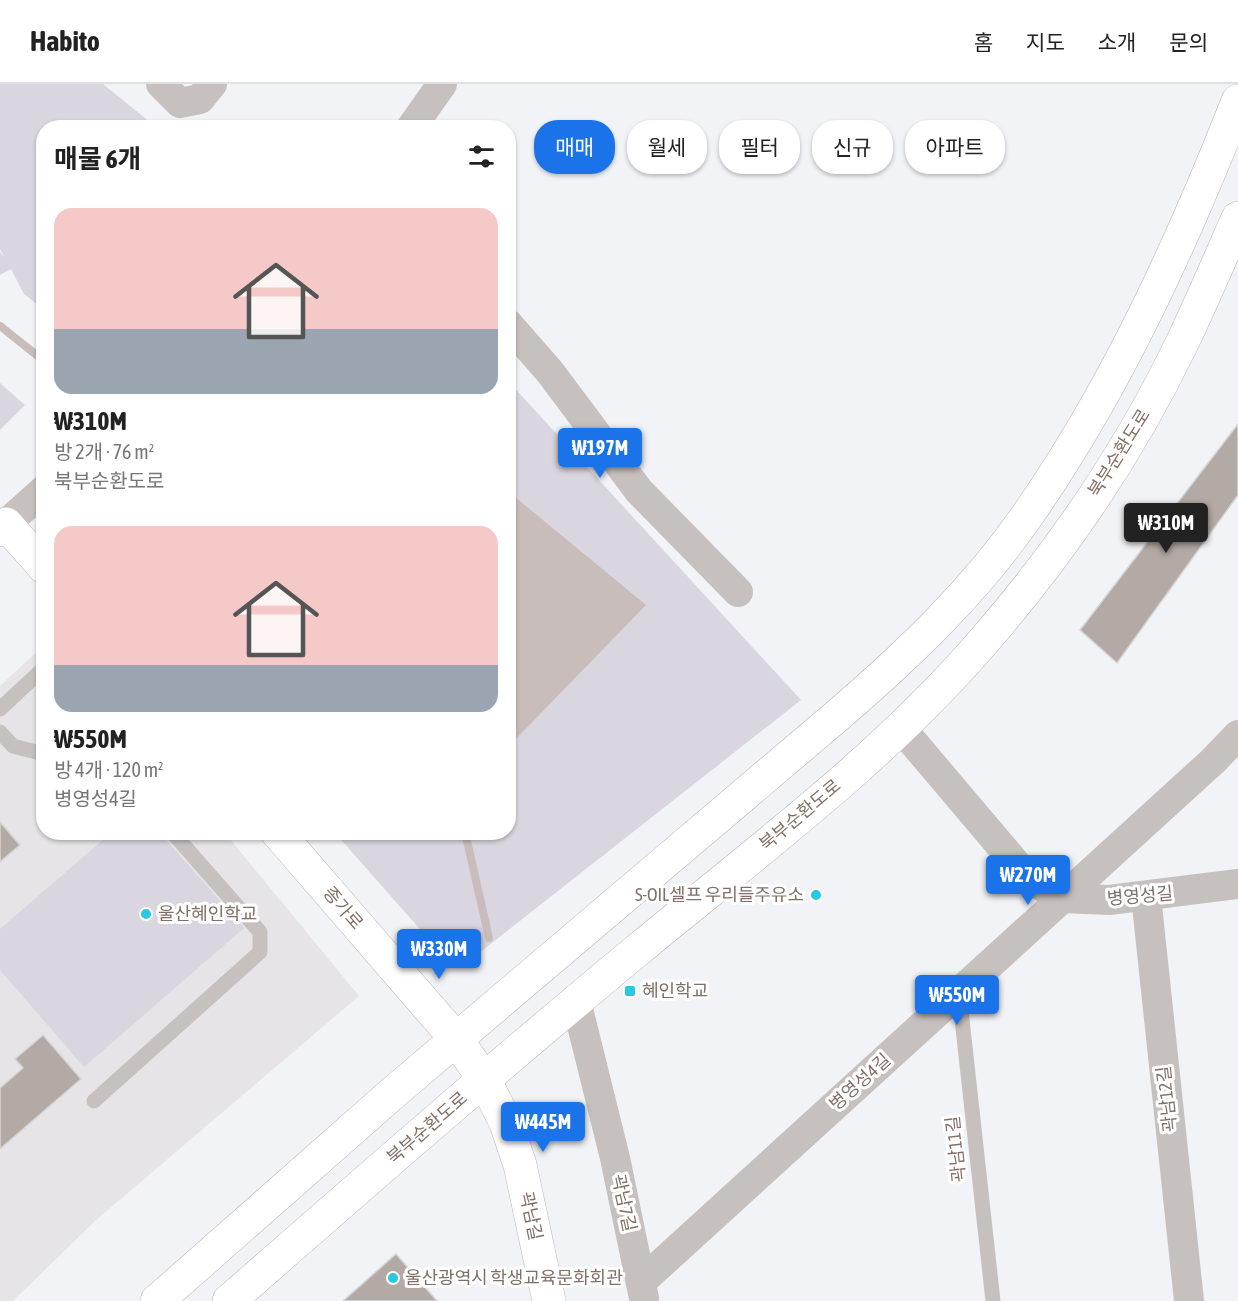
<!DOCTYPE html>
<html lang="ko">
<meta charset="utf-8">
<style>
:root{--surface:#fff;--page:#f6f6f6;--text:#222;--muted:#767676;--line:#e0e0e0;--accent:#1a73e8}
body{margin:0;font-family:"Asap Condensed","Noto Sans KR",sans-serif;background:var(--page);color:var(--text);height:100vh;display:flex;flex-direction:column;font-size:22px;white-space:nowrap}
*{box-sizing:border-box;margin:0}
p{font-size:20px;color:var(--muted)}
.icon{flex:none;width:33px;height:33px;fill:none;stroke:currentColor;stroke-width:2;stroke-linecap:round;stroke-linejoin:round}
.map{position:relative;flex:1;overflow:hidden}
.drawer{position:absolute;left:36px;top:36px;width:480px;height:720px;display:flex;flex-direction:column;background:var(--surface);border-radius:24px;box-shadow:0 2px 4px #0004}
.drawer>*{flex:none}
.hud{position:absolute;left:534px;top:36px;width:570px;height:54px;display:flex;gap:12px}
.price{position:absolute;translate:-50% -51px;padding:0 14px;border-radius:6px;background:var(--accent);color:#fff;font-size:20px;line-height:39px;filter:drop-shadow(0 2px 3px #0008)}
.price::after{content:'';position:absolute;left:50%;top:36px;width:18px;height:14px;margin-left:-9px;background:inherit;clip-path:polygon(0 0,100% 0,50% 100%)}
.price.current{background:#222;color:#fff}
ul{padding:0;list-style:none}
li{display:grid;align-content:center;gap:12px;height:318px;padding:0 18px}
li span{display:grid;place-items:center;height:186px;border-radius:18px;color:#555}
li>.icon{margin-inline-start:auto}
span .icon{width:108px;height:108px;fill:#fffc;stroke-width:1}
li b{font-size:26px}
h2{display:flex;justify-content:space-between;align-items:center;height:72px;padding:0 18px;font-size:26px}
.pill{padding:0 21px;border-radius:24px;background:var(--surface);box-shadow:0 2px 4px #0004;font-size:21px;line-height:54px}
.pill.current{background:var(--accent);color:#fff}
header{display:flex;align-items:center;gap:36px;box-sizing:border-box;height:84px;padding:0 30px;background:var(--surface);border-bottom:2px solid var(--line)}
header strong{font-size:28px}
nav{display:flex;gap:33px;margin-inline-start:auto;font-size:21px}
.map>svg:first-child{display:block}
.built{fill:#e6e4e6}
.green{fill:#dad6e0}
.water{fill:#c9bdbb}
.lines{fill:none;stroke-linecap:round;stroke-linejoin:round}
.stream{stroke:#c9bdbb;stroke-width:8}
.building{fill:#b4aaa5;stroke:#d5d5d7;stroke-width:1.5}
.secondary-casing{stroke:#bbb4b1;stroke-width:34}
.primary-casing{stroke:#b9b3b0;stroke-width:34}
.lane{stroke:#c6c1bf;stroke-width:15}
.street{stroke:#c6c1bf;stroke-width:30}
.secondary{stroke:#fff;stroke-width:33}
.primary{stroke:#fff;stroke-width:33}
.poi-dot{fill:#28c9e0;stroke:#fff;stroke-width:2}
.labels{text-anchor:middle;stroke-width:6;stroke-linejoin:round;paint-order:stroke}
.street-label{font-size:18px;fill:#836f65;stroke:#fff}
.poi-label{font-size:18px;fill:#836f65;stroke:#fff;text-anchor:start}
</style>
<header>
<strong>Habito</strong>
<nav><a>홈</a><a>지도</a><a>소개</a><a>문의</a></nav>
</header>
<div class="map">
<svg width="1238" height="1217" viewBox="0 0 1238 1217">
<rect width="100%" height="100%" fill="#f2f3f6"/>
<polygon class="built" points="43,562 44,748 225,749 359,912 95,1137 13,1217 0,1217 0,602"/>
<g class="green">
<polygon points="0,0 103,0 156,43 44,44 43,225 24,210 11,185 0,191 0,168 4,173 0,165"/>
<polygon points="509,298 801,616 474,873 442,870 335,749 508,748"/>
<polygon points="0,299 25,321 0,346"/>
<polygon points="112,748 160,749 244,844 84,983 0,886 0,845"/>
</g>
<polygon class="water" points="509,408 646,521 509,662"/>
<g class="lines">
<g class="stream">
<polyline points="0,242 44,277"/>
<polyline points="465,748 489,854"/>
</g>
</g>
<g class="building">
<polygon points="1238,340 1238,411 1117,579 1080,546"/>
<polygon points="0,738 20,761 0,778"/>
<polygon points="43,951 81,995 0,1065 0,1004 23,984 15,975"/>
<polygon points="396,1170 437,1217 343,1217"/>
</g>
<g class="lines">
<g class="secondary-casing">
<g id="secondary">
<polyline points="0,446 6,440 44,483"/>
<polyline points="277,748 456,955 484,995 506,1039 520,1081 549,1217"/>
</g>
</g>
<g class="primary-casing">
<g id="primary">
<path d="M 157,1217 L 394,1008 L 838,631 C 909,570 978,504 1031,426 C 1118,300 1182,159 1238,17"/>
<path d="M 229,1217 C 365,1098 501,979 640,864 C 760,765 887,671 988,552 C 1064,464 1132,363 1183,257 C 1202,217 1220,175 1238,134"/>
</g>
</g>
<g class="lane">
<polyline points="0,625 44,584"/>
<polyline points="0,648 13,662 44,670"/>
<polyline points="959,908 993,1217"/>
<polyline points="94,1017 260,868 260,848 172,748"/>
</g>
<g class="street">
<polyline points="161,0 180,19 200,15 212,0"/>
<polyline points="411,44 442,0"/>
<polyline points="508,240 550,288 639,407 738,508"/>
<polyline points="6,440 44,406"/>
<polyline points="901,644 1028,794 1062,814 1109,816 1238,800"/>
<polyline points="1146,812 1189,1217"/>
<polyline points="576,917 615,1074 644,1214"/>
<polyline points="641,1198 1213,677 1238,651"/>
</g>
<use href="#secondary" class="secondary"/>
<use href="#primary" class="primary"/>
</g>
<g class="poi-dot">
<circle cx="816" cy="811" r="6"/>
<circle cx="146" cy="830" r="6"/>
<rect x="624" y="901" width="12" height="12" rx="3"/>
<circle cx="393" cy="1194" r="6"/>
</g>
<g class="labels">
<g class="street-label">
<text transform="translate(1119 369) rotate(-58)" y="6">북부순환도로</text>
<text transform="translate(800 731) rotate(-40)" y="6">북부순환도로</text>
<text transform="translate(1140 812) rotate(-5)" y="6">병영성길</text>
<text transform="translate(343 824) rotate(49)" y="6">종가로</text>
<text transform="translate(860 998) rotate(-42)" y="6">병영성4길</text>
<text transform="translate(1167 1015) rotate(-96)" y="6">곽남12길</text>
<text transform="translate(427 1044) rotate(-41)" y="6">북부순환도로</text>
<text transform="translate(956 1065) rotate(-96)" y="6">곽남11길</text>
<text transform="translate(624 1119) rotate(78)" y="6">곽남7길</text>
<text transform="translate(531 1132) rotate(78)" y="6">곽남길</text>
</g>
<g class="poi-label">
<text x="804" y="817" text-anchor="end">S-OIL셀프 우리들주유소</text>
<text x="158" y="836">울산혜인학교</text>
<text x="642" y="913">혜인학교</text>
<text x="405" y="1200">울산광역시 학생교육문화회관</text>
</g>
</g>
</svg>
<b class="price" style="left:600px;top:395px">₩197M</b>
<b class="price current" style="left:1166px;top:470px">₩310M</b>
<b class="price" style="left:1028px;top:822px">₩270M</b>
<b class="price" style="left:439px;top:896px">₩330M</b>
<b class="price" style="left:957px;top:942px">₩550M</b>
<b class="price" style="left:543px;top:1069px">₩445M</b>
<div class="hud">
<a class="pill current">매매</a>
<a class="pill">월세</a>
<a class="pill">필터</a>
<a class="pill">신규</a>
<a class="pill">아파트</a>
</div>
<section class="drawer">
<h2>매물 6개<svg class="icon" aria-label="filters" viewBox="0 0 24 24"><path d="M4 7h16M4 17h16"/><circle cx="9" cy="7" r="2"/><circle cx="15" cy="17" r="2"/></svg></h2>
<ul>
<li><span style="background:linear-gradient(#f6c9c9 65%,#9aa5b1 0)"><svg class="icon" aria-label="home" viewBox="0 0 24 24"><path d="M3 11l9-7 9 7M6 9v11h12V9"/></svg></span><div><b>₩310M</b><p>방 2개 · 76 m²</p><p>북부순환도로</p></div></li>
<li><span style="background:linear-gradient(#f6c9c9 75%,#9aa5b1 0)"><svg class="icon" aria-label="home" viewBox="0 0 24 24"><path d="M3 11l9-7 9 7M6 9v11h12V9"/></svg></span><div><b>₩550M</b><p>방 4개 · 120 m²</p><p>병영성4길</p></div></li>
</ul>
</section>
</div>
